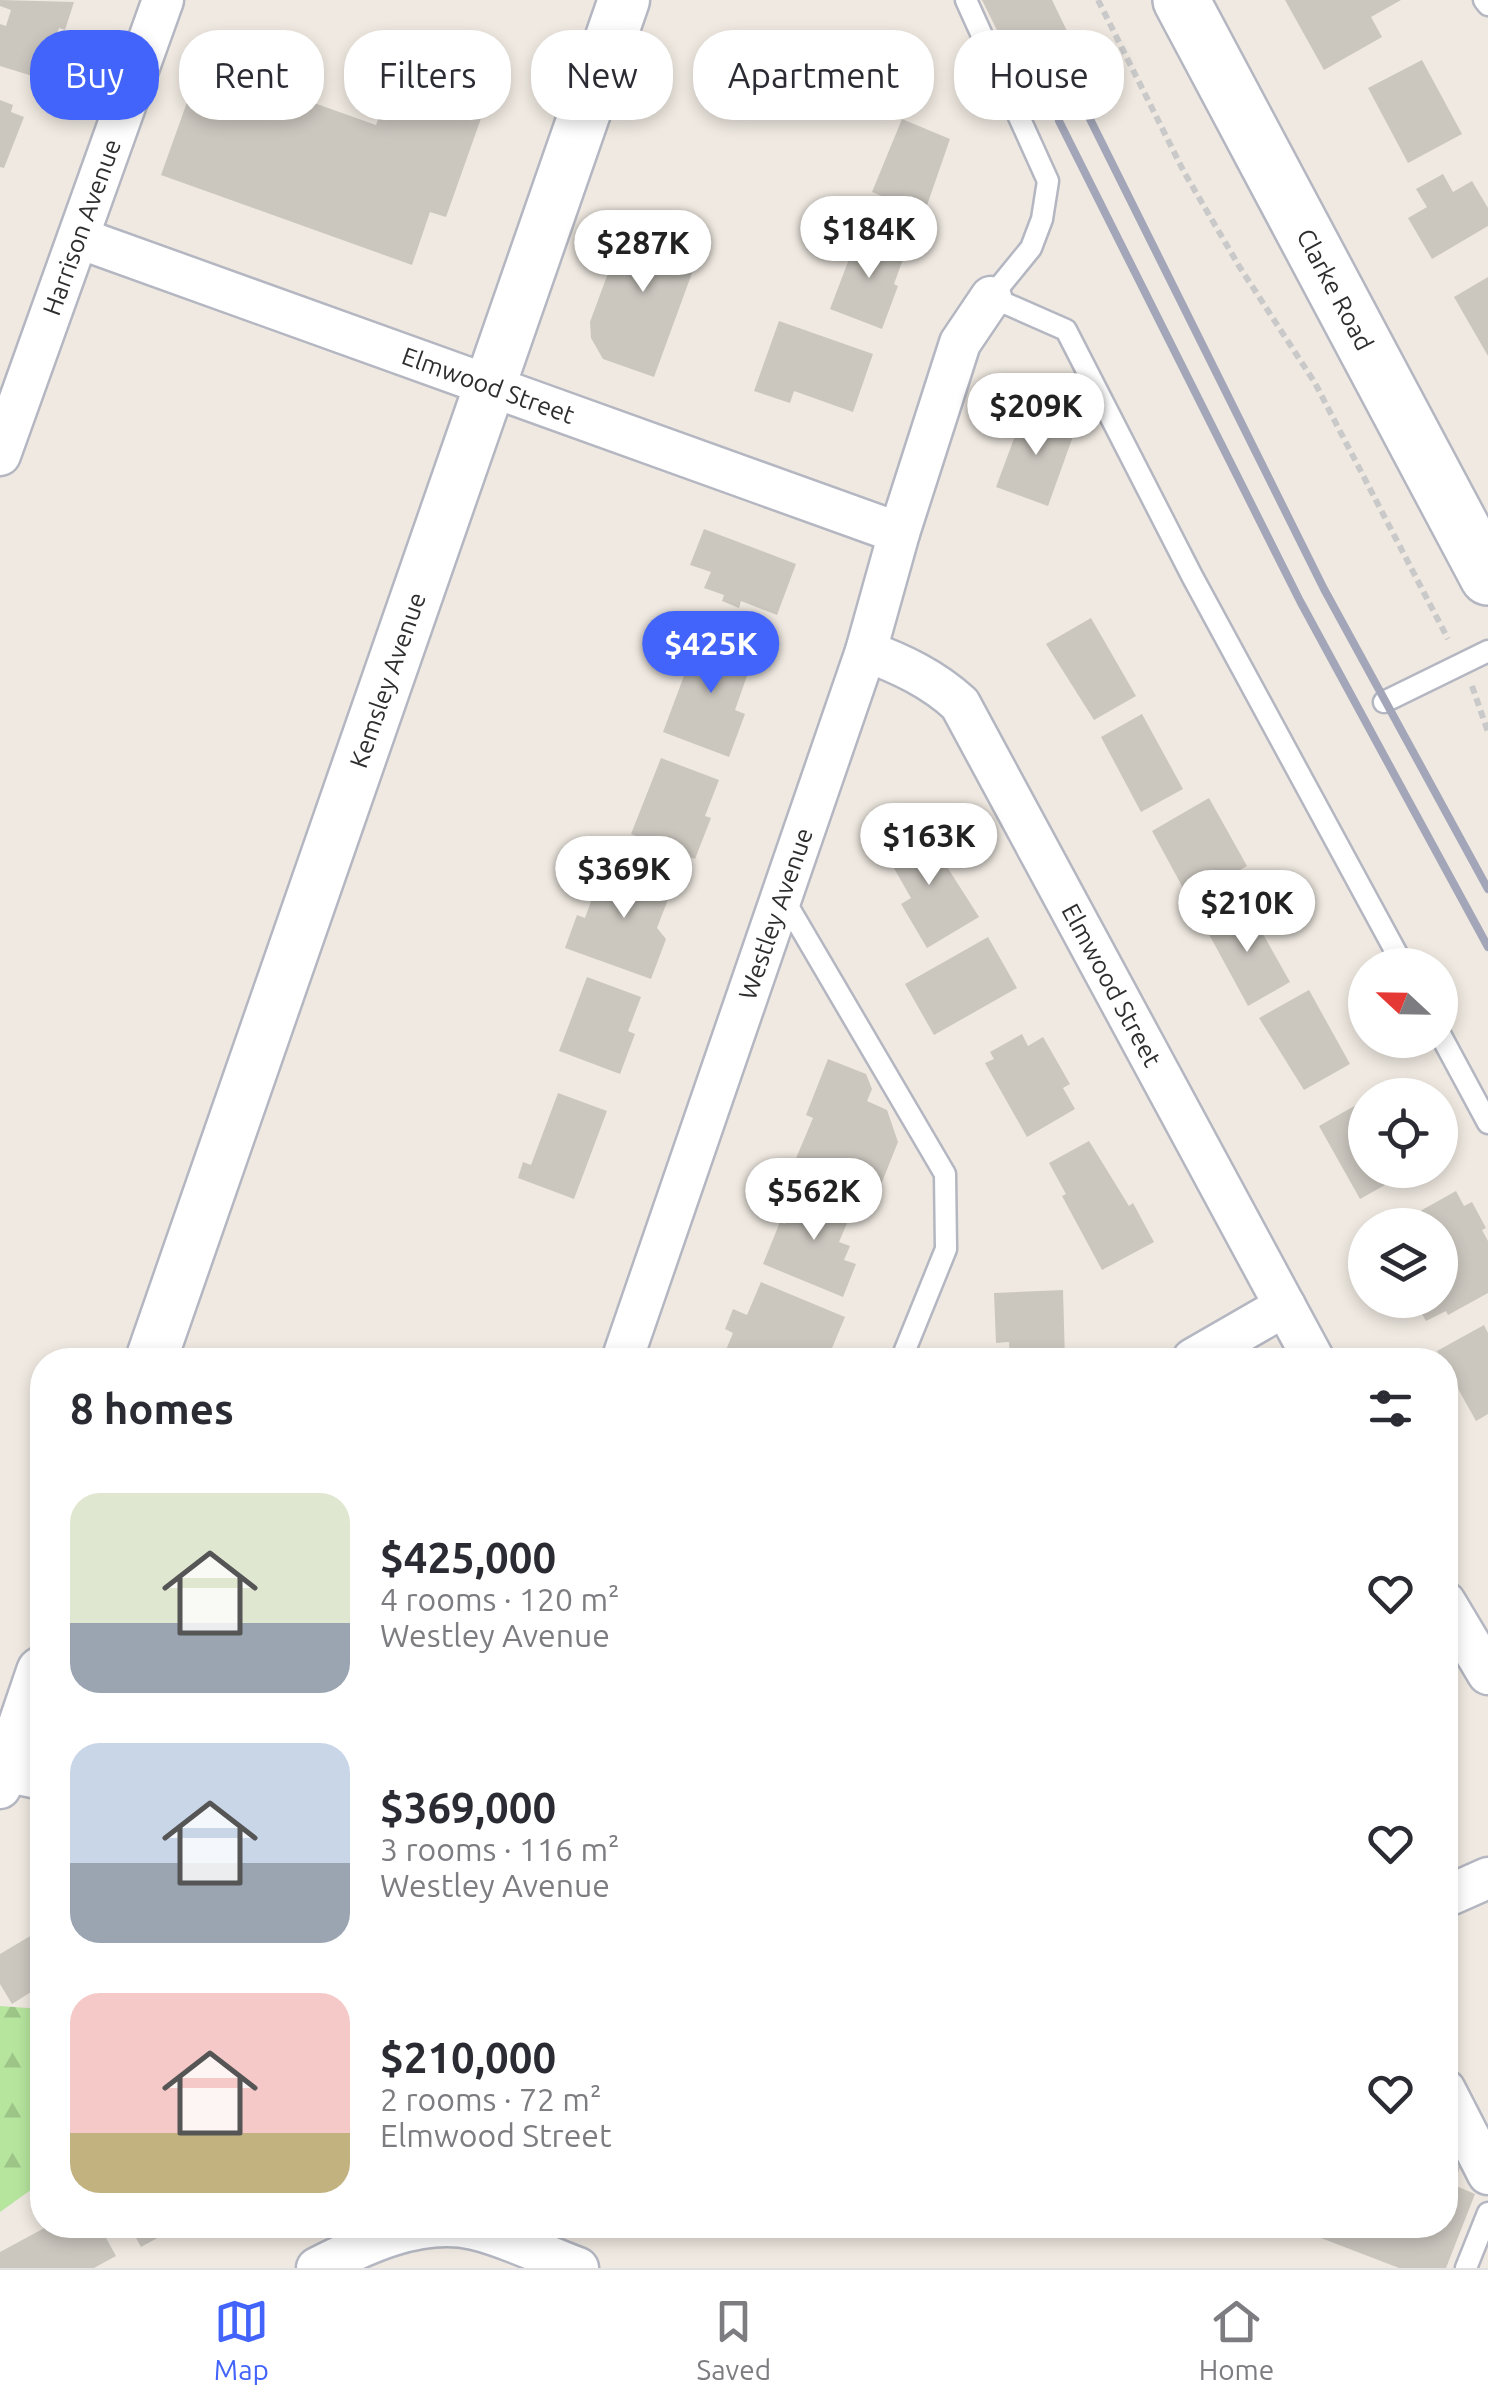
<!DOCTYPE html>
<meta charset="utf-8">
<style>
:root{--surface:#fff;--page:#f2f2f3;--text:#2b2b33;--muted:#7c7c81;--line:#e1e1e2;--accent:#4264fb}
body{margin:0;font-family:Ubuntu,sans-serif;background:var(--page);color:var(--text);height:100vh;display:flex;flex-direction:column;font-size:38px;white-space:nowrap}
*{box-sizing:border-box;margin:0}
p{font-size:32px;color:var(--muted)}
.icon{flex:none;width:55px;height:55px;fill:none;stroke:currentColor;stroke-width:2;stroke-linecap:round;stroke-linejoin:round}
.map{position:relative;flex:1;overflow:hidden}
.side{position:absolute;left:30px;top:1348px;width:1428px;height:890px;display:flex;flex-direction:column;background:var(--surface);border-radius:40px;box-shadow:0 5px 15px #0003}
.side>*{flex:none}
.banner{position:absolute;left:30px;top:30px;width:1430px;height:90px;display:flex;gap:20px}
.needle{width:65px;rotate:292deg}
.controls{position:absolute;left:1348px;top:948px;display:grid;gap:20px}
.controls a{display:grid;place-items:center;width:110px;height:110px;border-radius:50%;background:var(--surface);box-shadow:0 5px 15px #0003;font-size:50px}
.price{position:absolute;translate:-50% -85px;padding:0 22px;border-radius:35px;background:#fff;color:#222;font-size:32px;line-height:65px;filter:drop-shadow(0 2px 5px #0008)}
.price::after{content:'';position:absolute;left:50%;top:60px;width:30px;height:22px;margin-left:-15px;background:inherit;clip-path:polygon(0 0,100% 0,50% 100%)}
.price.current{background:var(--accent);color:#fff}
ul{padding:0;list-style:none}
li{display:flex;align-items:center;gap:30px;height:250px;padding:0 40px}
li span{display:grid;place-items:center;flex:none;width:280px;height:200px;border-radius:30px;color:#555}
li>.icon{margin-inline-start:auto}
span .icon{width:120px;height:120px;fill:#fffc;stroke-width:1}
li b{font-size:42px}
h2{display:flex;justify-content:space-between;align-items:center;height:120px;padding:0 40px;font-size:42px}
.tag{padding:0 35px;border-radius:40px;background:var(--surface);box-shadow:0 5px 15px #0003;font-size:35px;line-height:90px}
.tag.current{background:var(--accent);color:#fff}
.menu{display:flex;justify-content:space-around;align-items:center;height:140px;border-top:2px solid var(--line);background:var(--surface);font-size:28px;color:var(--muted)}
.menu a{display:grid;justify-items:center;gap:5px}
.menu .current{color:var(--accent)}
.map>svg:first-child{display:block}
.forest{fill:url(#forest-firs)}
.building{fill:#cbc7bf}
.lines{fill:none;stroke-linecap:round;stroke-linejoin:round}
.service-casing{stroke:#b4b7c1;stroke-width:25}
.minor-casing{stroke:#b4b7c1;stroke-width:45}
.tertiary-casing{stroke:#b4b7c1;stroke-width:55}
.secondary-casing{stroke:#b4b7c1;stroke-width:60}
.path{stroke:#c9c9c9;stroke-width:6;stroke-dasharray:8 5;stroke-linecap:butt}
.service{stroke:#fff;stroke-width:20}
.minor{stroke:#fff;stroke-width:40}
.tertiary{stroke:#fff;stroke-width:50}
.secondary{stroke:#fff;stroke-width:55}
.rail{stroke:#a3a6b8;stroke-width:8}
.labels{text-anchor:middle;stroke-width:9;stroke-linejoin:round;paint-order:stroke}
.street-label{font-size:25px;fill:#2e2e2e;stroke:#fff}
</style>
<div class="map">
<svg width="1488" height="2268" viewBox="0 0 1488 2268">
<defs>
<pattern id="forest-firs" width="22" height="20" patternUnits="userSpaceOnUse" patternTransform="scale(2.5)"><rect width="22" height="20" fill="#b6e59e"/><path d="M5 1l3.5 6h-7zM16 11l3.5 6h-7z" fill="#9dc588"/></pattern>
</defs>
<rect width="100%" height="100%" fill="#efe9e1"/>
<polygon class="forest" points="0,2006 42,2009 42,2182 0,2212"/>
<g class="building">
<polygon points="0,0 74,2 65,30 59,28 42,79 0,66 0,24 6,26 11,10 0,6"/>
<polygon points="982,0 1052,0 1085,68 1029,95"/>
<polygon points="1285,0 1401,0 1371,17 1382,37 1324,70"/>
<polygon points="1422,60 1462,134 1408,163 1368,88"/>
<polygon points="201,63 376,125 398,63 489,96 446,217 430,212 412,265 161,175"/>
<polygon points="0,100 13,105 11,112 24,117 4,168 0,167"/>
<polygon points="902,119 950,139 924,214 872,192"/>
<polygon points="1443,174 1453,192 1472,181 1488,208 1488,226 1432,259 1408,218 1427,207 1416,189"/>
<polygon points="629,216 703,243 654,377 603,359 591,338 590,322"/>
<polygon points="859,233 906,251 894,284 898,286 882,329 830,309"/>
<polygon points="1488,277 1488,356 1454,297"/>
<polygon points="779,321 873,354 853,412 794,391 790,403 754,391"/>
<polygon points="1025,409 1076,428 1048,506 996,487"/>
<polygon points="704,529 796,564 777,615 741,601 739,608 722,601 724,595 704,588 711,572 690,565"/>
<polygon points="1091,618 1136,696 1094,720 1046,644"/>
<polygon points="700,633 755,653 735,710 745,714 729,757 663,732"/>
<polygon points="1142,714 1183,789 1141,812 1101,737"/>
<polygon points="661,758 719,780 705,816 711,818 695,859 631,834"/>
<polygon points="1209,798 1247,866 1189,899 1152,831"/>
<polygon points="921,826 979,917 927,948 901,904 911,898 883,849"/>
<polygon points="628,864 675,881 657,928 666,939 651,979 565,948 577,915 585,918 604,865 626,873"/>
<polygon points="1246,904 1290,982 1248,1006 1205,927"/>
<polygon points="988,937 1017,988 934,1035 905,984"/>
<polygon points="587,977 641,997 628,1031 635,1034 620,1074 559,1051"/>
<polygon points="1309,990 1350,1064 1304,1090 1259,1018"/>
<polygon points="1022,1034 1028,1046 1043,1037 1070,1084 1063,1088 1075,1109 1027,1137 985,1063 994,1059 990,1052"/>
<polygon points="828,1059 866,1074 872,1089 867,1101 887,1110 898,1142 876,1197 815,1176 816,1172 794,1163 813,1118 806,1115"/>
<polygon points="558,1093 607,1111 574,1199 518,1178 523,1162 531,1165"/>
<polygon points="1365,1100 1365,1170 1412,1170 1360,1199 1319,1126"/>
<polygon points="1089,1141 1129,1206 1133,1203 1154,1242 1102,1270 1062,1196 1066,1194 1049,1163"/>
<polygon points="800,1187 853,1209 839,1242 850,1246 844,1260 856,1264 843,1297 763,1264 780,1222 785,1224"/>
<polygon points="1456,1191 1464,1206 1472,1202 1486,1228 1482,1230 1488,1241 1488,1293 1448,1315 1446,1311 1426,1321 1414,1300 1440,1300 1440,1225 1395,1225"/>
<polygon points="761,1282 845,1317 827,1360 730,1360 723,1357 733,1333 725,1329 733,1309 747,1315"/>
<polygon points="1063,1290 1065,1360 1010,1360 1009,1342 996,1343 994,1293"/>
<polygon points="1484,1325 1488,1333 1488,1414 1476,1421 1437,1351"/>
<polygon points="42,1929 42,1985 12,2004 0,1984 0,1954"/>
<polygon points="1445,2161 1460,2167 1454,2185 1475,2194 1446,2268 1399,2268 1295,2228 1296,2225 1445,2225"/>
<polygon points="50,2225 99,2225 116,2256 94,2268 0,2268 0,2252"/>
<polygon points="129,2225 181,2225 141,2247"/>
</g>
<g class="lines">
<g class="service-casing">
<g id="service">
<polyline points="966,0 1048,181 1042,219 1031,248 991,297 1066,330 1192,576 1403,965"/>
<polyline points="1484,0 1488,5"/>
<polyline points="1384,702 1488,651"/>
<polyline points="782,896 945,1174 946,1249 901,1360"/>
<polyline points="1440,1034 1488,1123"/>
<polyline points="1466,2268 1488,2213"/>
</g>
</g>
<g class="minor-casing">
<g id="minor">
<path id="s1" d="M 79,238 L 899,533"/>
<path id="s2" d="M 0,455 L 163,0"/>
<path id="s3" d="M 866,651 C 901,664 933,679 960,704 L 1314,1360"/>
<polyline points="1193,1359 1285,1306"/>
<path id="s4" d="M 622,1360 L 866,651 L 899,533 L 960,343 L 991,297"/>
<polyline points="1445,1602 1488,1674"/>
<polyline points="0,1788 8,1772 42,1779"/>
<polyline points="1445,1897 1488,1878"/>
<polyline points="1445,2090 1488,2174"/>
<path d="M 317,2268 C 364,2244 420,2217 474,2229 C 509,2237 545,2256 578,2268"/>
</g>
</g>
<g class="tertiary-casing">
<g id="tertiary">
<path id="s5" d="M 151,1360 L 624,0"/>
<polyline points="8,1772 42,1672"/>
</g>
</g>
<g class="secondary-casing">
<g id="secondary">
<path id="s6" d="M 1181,0 L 1488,577"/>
</g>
</g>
<g class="path">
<polyline points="1098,0 1184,172 1239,266 1315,383 1448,639"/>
<polyline points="1472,686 1488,732"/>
</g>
<use href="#service" class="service"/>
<use href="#minor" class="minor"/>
<use href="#tertiary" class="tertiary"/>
<use href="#secondary" class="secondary"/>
<g class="rail">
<polyline points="1084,107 1324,589 1488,889"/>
<polyline points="1059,121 1300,601 1488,947"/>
</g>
</g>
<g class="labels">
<g class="street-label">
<text dy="9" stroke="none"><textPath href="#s2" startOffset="242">Harrison Avenue</textPath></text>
<text dy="9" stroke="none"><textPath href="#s6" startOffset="328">Clarke Road</textPath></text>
<text dy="9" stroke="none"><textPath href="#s1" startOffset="435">Elmwood Street</textPath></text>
<text dy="9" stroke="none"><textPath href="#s5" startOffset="720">Kemsley Avenue</textPath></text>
<text dy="9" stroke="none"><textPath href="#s4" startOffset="472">Westley Avenue</textPath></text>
<text dy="9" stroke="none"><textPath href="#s3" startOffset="428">Elmwood Street</textPath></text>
</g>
</g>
</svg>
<div class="controls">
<a><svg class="needle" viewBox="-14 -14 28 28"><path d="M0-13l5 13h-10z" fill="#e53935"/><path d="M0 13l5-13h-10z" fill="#7c7c81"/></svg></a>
<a><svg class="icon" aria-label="locate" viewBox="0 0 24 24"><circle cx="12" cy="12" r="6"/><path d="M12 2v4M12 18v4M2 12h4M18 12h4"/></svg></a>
<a><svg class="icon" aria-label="layers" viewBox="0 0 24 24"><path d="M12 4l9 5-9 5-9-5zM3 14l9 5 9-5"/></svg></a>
</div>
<b class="price" style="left:869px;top:281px">$184K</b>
<b class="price" style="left:643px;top:295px">$287K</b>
<b class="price" style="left:1036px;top:458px">$209K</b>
<b class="price current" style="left:711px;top:696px">$425K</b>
<b class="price" style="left:929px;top:888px">$163K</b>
<b class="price" style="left:624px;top:921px">$369K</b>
<b class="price" style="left:1247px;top:955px">$210K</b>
<b class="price" style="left:814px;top:1243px">$562K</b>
<div class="banner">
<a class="tag current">Buy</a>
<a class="tag">Rent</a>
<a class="tag">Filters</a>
<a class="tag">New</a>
<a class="tag">Apartment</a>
<a class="tag">House</a>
</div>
<section class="side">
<h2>8 homes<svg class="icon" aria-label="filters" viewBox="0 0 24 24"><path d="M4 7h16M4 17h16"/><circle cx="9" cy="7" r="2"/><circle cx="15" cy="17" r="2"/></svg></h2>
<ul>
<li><span style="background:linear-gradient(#dfe7d0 65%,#9aa5b1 0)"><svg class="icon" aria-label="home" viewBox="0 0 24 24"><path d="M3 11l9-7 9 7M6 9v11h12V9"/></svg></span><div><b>$425,000</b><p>4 rooms · 120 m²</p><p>Westley Avenue</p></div><svg class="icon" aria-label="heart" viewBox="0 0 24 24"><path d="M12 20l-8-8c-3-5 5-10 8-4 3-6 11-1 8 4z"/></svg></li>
<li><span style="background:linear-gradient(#c9d6e8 60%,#9aa5b1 0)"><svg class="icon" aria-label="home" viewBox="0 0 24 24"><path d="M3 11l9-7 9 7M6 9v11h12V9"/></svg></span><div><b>$369,000</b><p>3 rooms · 116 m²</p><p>Westley Avenue</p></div><svg class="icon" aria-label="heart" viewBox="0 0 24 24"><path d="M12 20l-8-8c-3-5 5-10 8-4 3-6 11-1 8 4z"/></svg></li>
<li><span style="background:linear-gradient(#f6c9c9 70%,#c2b280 0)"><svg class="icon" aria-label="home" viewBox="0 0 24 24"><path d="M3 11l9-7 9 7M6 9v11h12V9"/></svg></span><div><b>$210,000</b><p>2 rooms · 72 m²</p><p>Elmwood Street</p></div><svg class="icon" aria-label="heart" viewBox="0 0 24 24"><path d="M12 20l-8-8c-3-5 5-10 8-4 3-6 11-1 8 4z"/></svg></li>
</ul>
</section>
</div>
<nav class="menu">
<a class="current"><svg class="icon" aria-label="map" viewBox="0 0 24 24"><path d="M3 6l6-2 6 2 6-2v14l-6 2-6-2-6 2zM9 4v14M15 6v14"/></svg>Map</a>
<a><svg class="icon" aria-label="saved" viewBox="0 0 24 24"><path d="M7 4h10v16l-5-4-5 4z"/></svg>Saved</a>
<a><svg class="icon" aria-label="home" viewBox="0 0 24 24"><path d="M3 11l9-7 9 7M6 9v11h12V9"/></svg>Home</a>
</nav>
